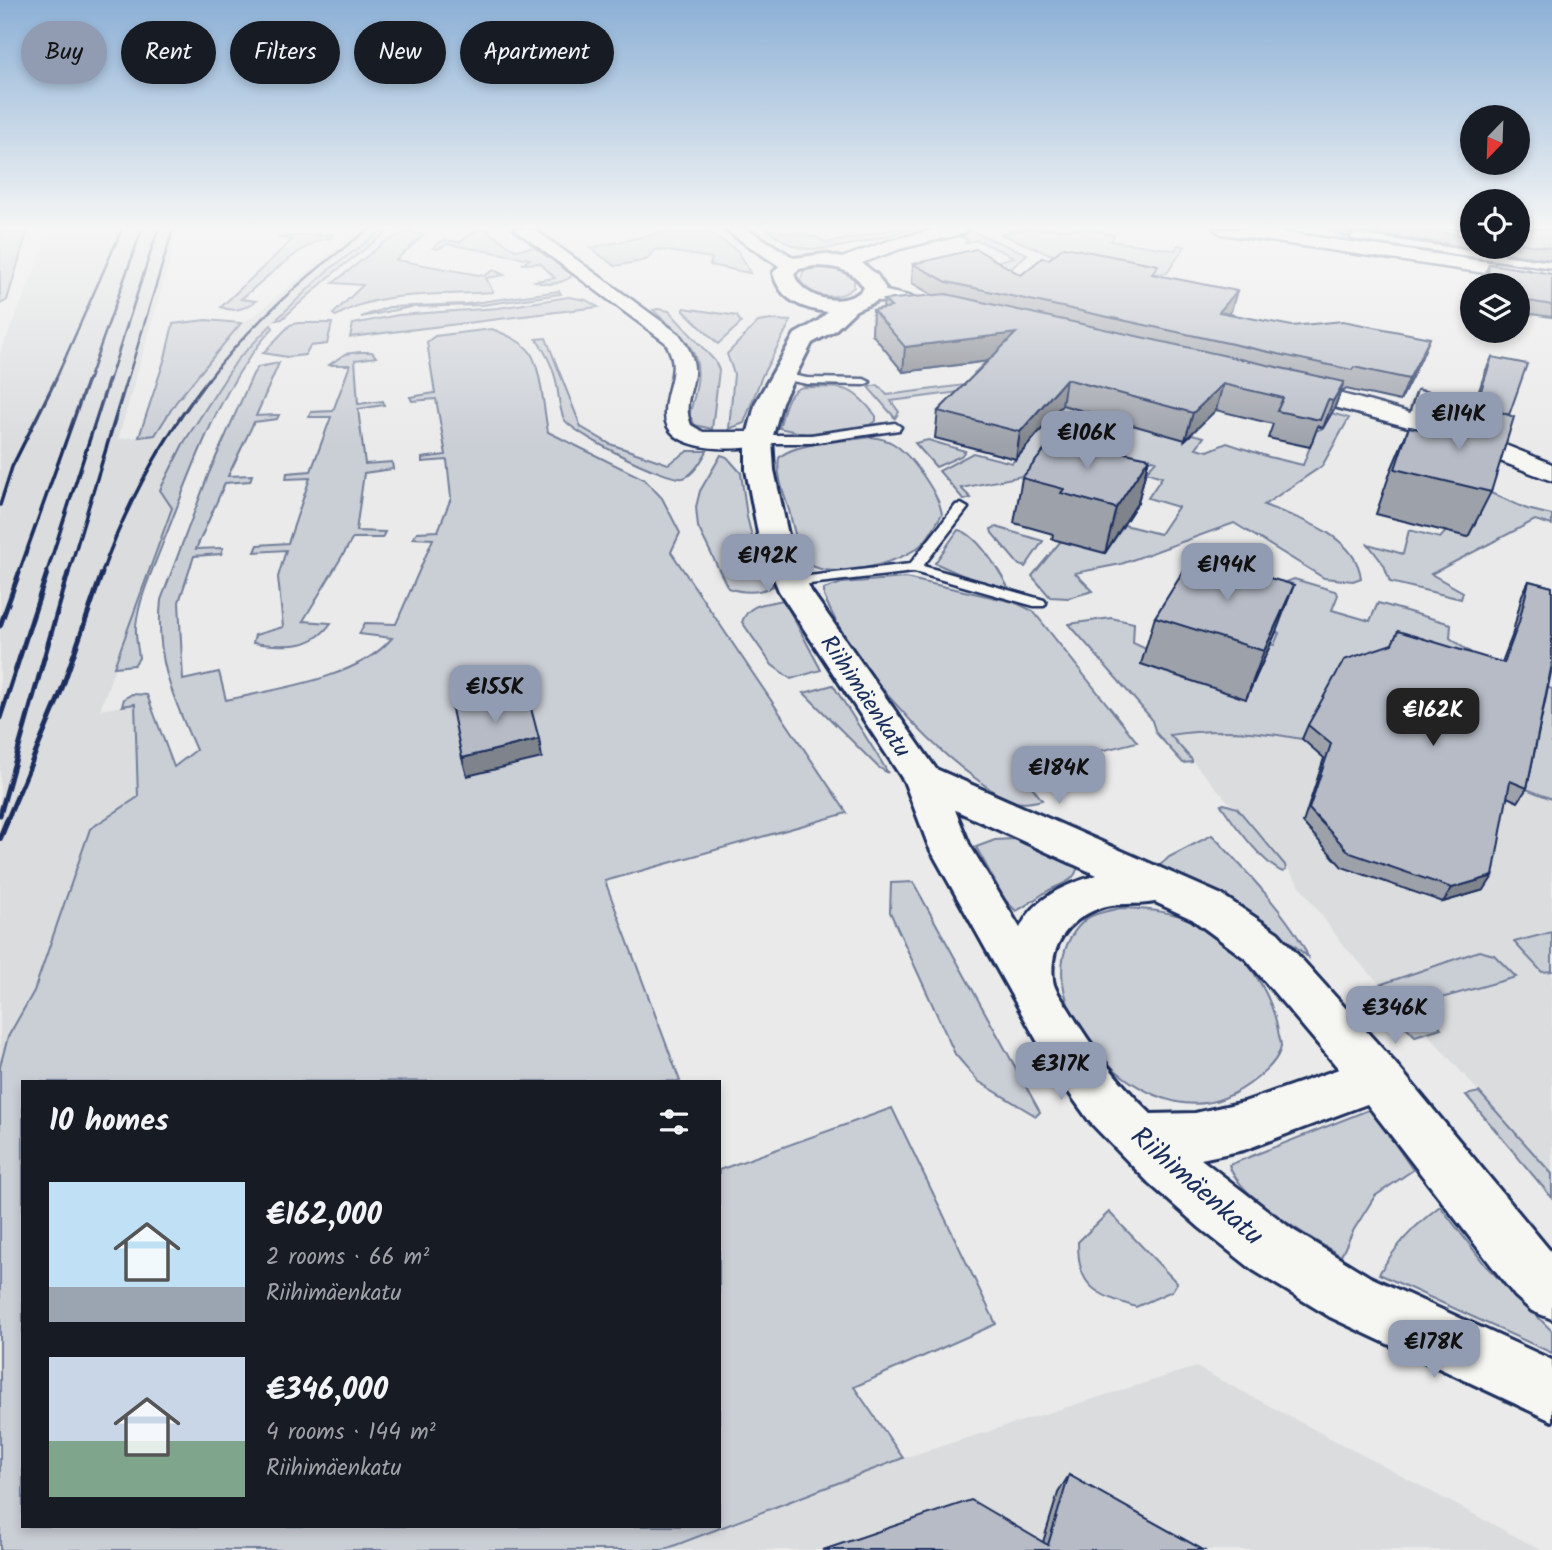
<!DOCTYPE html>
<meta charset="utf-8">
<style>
:root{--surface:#171b24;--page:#20242c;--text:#f1f3f6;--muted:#9ea1a6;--accent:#919bb2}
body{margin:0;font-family:Kalam,sans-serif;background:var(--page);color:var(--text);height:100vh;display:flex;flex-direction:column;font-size:26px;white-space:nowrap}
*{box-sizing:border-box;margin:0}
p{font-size:23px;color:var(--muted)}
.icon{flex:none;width:38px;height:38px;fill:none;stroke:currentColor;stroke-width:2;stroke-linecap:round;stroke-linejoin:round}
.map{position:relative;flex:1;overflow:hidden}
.drawer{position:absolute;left:21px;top:1080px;width:700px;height:448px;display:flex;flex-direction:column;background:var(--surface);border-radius:0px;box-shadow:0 4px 10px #0003}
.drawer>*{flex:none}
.top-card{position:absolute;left:21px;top:21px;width:700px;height:63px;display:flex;gap:14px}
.needle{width:46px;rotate:203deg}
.controls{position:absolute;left:1460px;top:105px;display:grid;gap:14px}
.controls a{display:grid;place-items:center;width:70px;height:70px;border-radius:50%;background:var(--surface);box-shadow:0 4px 10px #0003;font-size:35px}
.price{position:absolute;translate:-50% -60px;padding:0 16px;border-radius:14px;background:var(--accent);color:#111;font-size:23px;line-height:46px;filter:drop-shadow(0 2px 4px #0008)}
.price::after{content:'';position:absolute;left:50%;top:42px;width:21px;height:16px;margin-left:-10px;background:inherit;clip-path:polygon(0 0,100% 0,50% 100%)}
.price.current{background:#222;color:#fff}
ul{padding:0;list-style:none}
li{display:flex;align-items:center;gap:21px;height:175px;padding:0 28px}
li span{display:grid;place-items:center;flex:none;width:196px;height:140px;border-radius:0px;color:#555}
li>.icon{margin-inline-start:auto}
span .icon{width:84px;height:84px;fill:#fffc;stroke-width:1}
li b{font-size:30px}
h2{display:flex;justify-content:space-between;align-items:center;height:84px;padding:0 28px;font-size:30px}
.chip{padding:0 24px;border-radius:32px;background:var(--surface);box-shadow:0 4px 10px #0003;font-size:24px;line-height:63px}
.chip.current{background:var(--accent);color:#111}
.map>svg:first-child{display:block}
.built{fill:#dadcde}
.green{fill:#caced5;stroke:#727e9a;stroke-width:2}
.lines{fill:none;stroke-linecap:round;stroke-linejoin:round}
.lane-casing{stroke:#1b2f5e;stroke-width:5}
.street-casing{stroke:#1b2f5e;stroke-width:5}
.secondary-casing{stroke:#1b2f5e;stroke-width:6}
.lane{fill:#f6f6f2;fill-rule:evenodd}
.street{fill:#f6f6f2;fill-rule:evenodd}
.secondary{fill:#f6f6f2;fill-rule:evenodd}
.rail-far3{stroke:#1b2f5e;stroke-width:2.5}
.rail-far2{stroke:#1b2f5e;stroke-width:3.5}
.rail-far1{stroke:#1b2f5e;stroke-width:5}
.rail{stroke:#1b2f5e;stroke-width:6}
.wall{fill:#9da1aa;stroke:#1b2f5e;stroke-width:2}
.shaded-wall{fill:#7f838b;stroke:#1b2f5e;stroke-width:2}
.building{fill:#b6bbc6;stroke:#1b2f5e;stroke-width:2}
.labels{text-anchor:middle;stroke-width:6;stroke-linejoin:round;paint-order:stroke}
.street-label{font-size:24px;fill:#1b2f5e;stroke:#f6f6f2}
.near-street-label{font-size:28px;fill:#1b2f5e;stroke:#f6f6f2}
</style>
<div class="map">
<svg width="1552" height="1550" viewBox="0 0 1552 1550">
<rect width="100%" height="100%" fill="#e9eae9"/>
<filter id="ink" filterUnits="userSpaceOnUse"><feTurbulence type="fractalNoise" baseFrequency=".0143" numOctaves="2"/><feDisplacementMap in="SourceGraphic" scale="14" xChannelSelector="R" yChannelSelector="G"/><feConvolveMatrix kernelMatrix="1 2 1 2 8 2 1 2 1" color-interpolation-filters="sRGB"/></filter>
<g filter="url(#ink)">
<g class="built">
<polygon points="52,229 179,229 118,439 155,435 176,402 241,323 254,316 358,229 384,229 327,271 237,360 167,519 100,710 135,704 138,797 23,1082 0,1422 0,353"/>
<polygon points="777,229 890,229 827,243 798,241"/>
<polygon points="1340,621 1552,687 1552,1174 1427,1033 1343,945 1285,865 1169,735 1279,718"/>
<polygon points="1196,1367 1541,1550 663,1550 903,1458"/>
</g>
<g class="green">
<polygon points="0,229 28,229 7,300 0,304"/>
<polygon points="384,229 391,229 336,271 282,319 276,320 327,271"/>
<path d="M 411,229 L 415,229 L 410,233 L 424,235 L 396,260 L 484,276 L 494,270 L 504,275 L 486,278 L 493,292 C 442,296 381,289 336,316 L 333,314 L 363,285 L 333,283 L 385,242 Z"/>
<path d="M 479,229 L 485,229 L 515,250 L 534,247 L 571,274 L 571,277 C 560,284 547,286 535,281 L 555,278 L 540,263 L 522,264 L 530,259 L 447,244 L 438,249 L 433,248 L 443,240 L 460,242 Z"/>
<polygon points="680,229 705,229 739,252 750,273 710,265 712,258 656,249 646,260 615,266 590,248"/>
<path d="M 766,229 L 818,238 L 827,243 L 895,229 L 913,229 C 883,236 823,257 794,246 C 784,242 775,235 766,229 Z"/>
<polygon points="1023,229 1087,229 1114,235 1111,241 1175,250 1178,245 1185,246 1167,273 1154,274 1057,257 1001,234"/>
<polygon points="971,231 1027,254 997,282 973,268 1014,257 977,240 964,243 968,240 957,235"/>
<path d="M 333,234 L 331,238 C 310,236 259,284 241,299 L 256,301 C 244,309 234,313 221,307 L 292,240 L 277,237 Z"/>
<path d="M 821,267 L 840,270 L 854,279 L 854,287 C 840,301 810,299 800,281 L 804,271 Z"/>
<polygon points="559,291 561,294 482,305 411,307 361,317 389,307 466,304"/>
<polygon points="569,297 586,300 598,307 350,337 353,324 398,315 498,308"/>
<polygon points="684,308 737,316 741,323 718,344 684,311"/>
<path d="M 658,309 L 669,311 L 715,361 L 719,370 L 712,429 L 695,425 L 689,415 C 708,356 696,348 653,310 Z"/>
<polygon points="206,320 241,323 176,402 155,435 139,437 165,358 173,324"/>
<polygon points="771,320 791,321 762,376 744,423 729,429 734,374 727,354 758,322"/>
<polygon points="298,323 332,323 327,344 310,346 305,355 287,357 263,353 290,325"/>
<path d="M 271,325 L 273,328 C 219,386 193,468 164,540 C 154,567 139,597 136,626 C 135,636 138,648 139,658 L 134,665 L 114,667 L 172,508 L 160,490 L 183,444 L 237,360 Z"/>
<path d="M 492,329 C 504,334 521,340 530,352 C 541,367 544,412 548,432 L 644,479 L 662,498 L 680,533 L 671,552 L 847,813 L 605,881 L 680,1081 L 23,1082 L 23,1526 L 719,1526 L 719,1170 L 892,1108 L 996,1324 L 854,1387 L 903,1458 L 663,1550 L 0,1550 L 0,1066 L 8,1037 L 34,991 L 90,829 L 138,797 L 135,704 L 122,706 L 124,699 L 132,694 L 147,695 L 174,767 L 196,750 C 173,697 155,659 161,600 L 209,473 L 253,374 L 258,367 L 279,363 L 256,416 L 277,415 L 279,415 L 277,419 L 254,422 L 228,476 L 252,475 L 250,481 L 225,483 L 196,549 L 223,548 L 221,554 L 194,556 L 179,602 L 183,680 L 219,672 L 226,700 C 275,689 358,679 392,638 L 359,634 L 365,623 L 396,624 L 433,539 L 413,538 L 417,532 L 438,531 L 451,498 L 447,460 L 422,462 L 422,458 L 446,455 L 436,399 L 412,401 L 410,397 L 435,393 L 427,342 L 435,336 Z"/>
<path d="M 546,338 L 581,427 L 610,444 L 668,464 L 688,451 L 707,451 C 702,460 693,476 683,478 C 666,481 573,434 564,419 C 558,406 559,390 555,377 C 551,362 545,351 536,339 Z"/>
<path d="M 360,352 L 372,352 L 376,357 L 355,360 L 358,404 L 383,401 L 384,405 L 358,409 L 365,464 L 392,462 L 393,469 L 364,473 L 356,531 L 385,532 L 382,538 L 353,538 L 303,621 L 331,623 C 311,651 284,646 253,643 L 255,635 L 283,627 L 278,577 L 286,550 L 255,552 L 258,545 L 288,543 L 310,478 L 286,479 L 287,473 L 311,471 L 331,417 L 309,417 L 311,412 L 333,411 L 350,365 L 329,365 L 345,354 Z"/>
<path d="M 994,354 L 1098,415 L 1185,440 L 1192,434 L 1204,437 L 1196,448 L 1208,451 L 1227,443 L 1269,457 L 1303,465 L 1316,431 L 1323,428 L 1331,413 L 1349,418 L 1322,466 L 1264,505 C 1298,518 1356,535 1361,578 L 1353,581 L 1324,578 L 1234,523 L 1121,564 L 1075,573 L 1093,591 L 1068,598 L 1050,597 L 1032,576 L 1061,541 L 1105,553 L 1124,525 L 1160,534 L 1178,507 L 1148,498 L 1162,477 L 1146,472 L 1156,461 L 1139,456 L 1131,464 L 1114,458 L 961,488 L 971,498 L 964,500 L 939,471 L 973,453 L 1012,463 L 1024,449 L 1035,427 L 1073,436 L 1092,422 L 982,389 L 891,401 L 899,412 L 895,418 L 868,387 L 878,385 L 887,395 L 981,383 L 974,373 Z"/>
<path d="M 804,387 C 844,388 850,383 876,416 L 876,421 L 869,425 L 806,434 L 779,428 C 784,413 786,389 804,387 Z"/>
<path d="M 871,437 C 879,438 885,439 892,443 C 910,453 939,494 942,514 C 935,525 928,541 917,548 C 896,564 826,583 806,561 C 798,552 792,522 789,510 C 784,495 776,474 779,458 C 793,442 849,441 871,437 Z"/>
<polygon points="928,440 965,451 961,456 936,467 915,443"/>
<path d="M 721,455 L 727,457 L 741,473 L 747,517 L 756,552 L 773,586 C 758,594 743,593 728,588 L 698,527 L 696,507 L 700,491 Z"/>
<polygon points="1484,490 1527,509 1552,515 1552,525 1535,520 1431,574 1463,592 1461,599 1390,582 1384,565 1368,544 1403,554 1409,530 1440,538"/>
<polygon points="996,527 1043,541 1025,567 1019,565 992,533 991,529"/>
<path d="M 958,530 C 977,533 1000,572 1009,589 L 964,576 L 935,563 Z"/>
<path d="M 905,578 L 1014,602 L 1033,611 L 1137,742 L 1020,771 L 1042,800 C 1034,802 1023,804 1015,802 C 1003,800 993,791 983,784 C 924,743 851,662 824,596 L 824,589 L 842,583 Z"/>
<path d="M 1294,579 L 1335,591 L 1338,595 L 1332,610 L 1370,621 L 1378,603 L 1451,624 L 1450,638 C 1483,663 1512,677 1552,689 L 1552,799 L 1521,787 L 1338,673 L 1302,739 C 1260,731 1213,728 1170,735 L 1192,760 L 1192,762 L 1183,763 L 1156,733 L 1151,718 L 1069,624 L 1111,618 L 1134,623 L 1133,643 L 1150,651 L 1264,642 L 1274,645 L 1279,633 L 1210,612 Z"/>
<path d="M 784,600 L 821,670 L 791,679 L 772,665 L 742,622 C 749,603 765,604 784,600 Z"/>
<polygon points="833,685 881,761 888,773 878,767 804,693"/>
<path d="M 1224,804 L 1237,808 L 1285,865 L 1286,870 L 1283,872 C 1264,865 1233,823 1221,805 Z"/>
<path d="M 1212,835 C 1237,861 1297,925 1308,957 C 1263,918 1211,894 1158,867 L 1169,857 Z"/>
<path d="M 1013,839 L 1037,845 L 1078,864 C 1076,884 1060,883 1046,892 C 1036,898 1027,906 1016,911 L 1005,900 L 976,847 L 995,840 Z"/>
<polygon points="913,882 1040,1112 1036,1116 978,1081 955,1054 890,912 891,883"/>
<path d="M 1120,908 C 1150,909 1181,912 1207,928 C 1244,951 1270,988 1278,1030 C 1278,1034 1281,1041 1281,1046 C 1278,1067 1242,1091 1224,1098 C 1136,1134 1010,987 1085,920 C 1092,913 1110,911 1120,908 Z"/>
<polygon points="1552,932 1552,971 1542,972 1514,942"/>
<polygon points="1479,951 1494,955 1516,977 1420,1004 1441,1028 1415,1036 1380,1000 1376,986"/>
<polygon points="1479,1092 1552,1174 1552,1198 1466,1095"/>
<path d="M 1371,1109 L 1413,1170 L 1375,1196 L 1353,1231 L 1341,1256 C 1310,1237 1240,1199 1229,1165 Z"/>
<path d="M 1440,1206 L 1486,1266 L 1552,1331 L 1552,1353 L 1379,1274 C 1396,1245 1414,1226 1440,1206 Z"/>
<path d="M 1109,1212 L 1177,1283 L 1172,1291 L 1136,1307 C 1095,1294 1078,1288 1078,1242 Z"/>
</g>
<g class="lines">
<g class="lane-casing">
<g id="lane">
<polygon points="1355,234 1552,262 1552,268 1352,239 1351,237"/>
<polygon points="781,373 807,378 864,379 870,382 864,385 807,384 777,378 777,374"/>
<polygon points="1418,391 1428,393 1420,420 1414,424 1408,420"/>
<polygon points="895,423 901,427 899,430 811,443 759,443 753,439 759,435 811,435"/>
<polygon points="961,504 968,508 923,566 1044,600 1046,603 1044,606 1034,606 914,572 792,586 785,582 792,578 910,564 956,505"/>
</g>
</g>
<g class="street-casing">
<g id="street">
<path d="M 514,229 L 534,229 L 679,334 C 713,379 677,390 691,425 L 703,432 L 759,432 L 768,434 L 771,439 L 768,444 C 741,451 666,455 665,415 C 664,386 683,371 665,342 Z"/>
<polygon points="936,229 967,229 965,233 900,249 851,267 845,269 836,263 839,259 888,241"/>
<polygon points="1214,229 1261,229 1552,271 1552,283 1222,234"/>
<polygon points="873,288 948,305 951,309 948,313 941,315 866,298 863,294"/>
<path d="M 1293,382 C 1382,403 1468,428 1552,464 L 1552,481 L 1416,429 L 1285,394 L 1282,389 L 1285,384 Z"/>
</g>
</g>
<g class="secondary-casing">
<path id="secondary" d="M 724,229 L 747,229 L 794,258 L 825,254 L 862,263 L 877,275 L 886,289 L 875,302 L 856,310 L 834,331 L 812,343 L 782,402 L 772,439 L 774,470 L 790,544 L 811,591 L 936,769 L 1222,895 L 1278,933 L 1394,1062 L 1552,1253 L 1552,1319 L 1532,1311 L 1515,1296 L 1367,1104 L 1244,1150 L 1201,1159 L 1293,1230 L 1370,1277 L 1552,1360 L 1552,1421 L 1330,1317 L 1253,1270 L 1200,1228 L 1149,1183 L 1090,1122 L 1055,1073 L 929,847 L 904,781 L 779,591 L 760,544 L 746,470 L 746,439 L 756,402 L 795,334 L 818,321 L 828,312 C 802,309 780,300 773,273 L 779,266 ZM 814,266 C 834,266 854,269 864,288 C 846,309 802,300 794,274 L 799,269 ZM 955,810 L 1097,875 C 1065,885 1036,896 1020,928 L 969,844 ZM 1155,902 L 1192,919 L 1246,959 L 1339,1069 L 1244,1102 L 1195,1113 L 1151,1114 C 1118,1082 1092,1048 1068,1008 C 1063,1000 1054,990 1053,980 C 1049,947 1066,922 1097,909 C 1116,901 1136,906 1155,902 Z"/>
</g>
<use href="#lane" class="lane"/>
<use href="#street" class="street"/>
<use href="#secondary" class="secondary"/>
<g class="rail-far3">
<polyline points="55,381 122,229"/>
<polyline points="88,381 142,229"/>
<polyline points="109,381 158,229"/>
<polyline points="127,381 173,229"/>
<path d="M 207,381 C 253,321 309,273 369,229"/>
</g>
<g class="rail-far2">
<polyline points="0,505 12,467 56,379"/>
<polyline points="18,575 88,379"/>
<polyline points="46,575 109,379"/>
<polyline points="68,575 127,379"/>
<path d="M 101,575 C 126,504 163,438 208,379"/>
</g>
<g class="rail-far1">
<polyline points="0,626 19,573"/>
<polyline points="0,718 47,573"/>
<polyline points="0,815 68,573"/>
<polyline points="6,823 59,697 102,573"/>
</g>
<polyline class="rail" points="0,838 7,821"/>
</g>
<g class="wall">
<polygon points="1331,229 1472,229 1472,247 1517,247 1517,229 1552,229 1552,260 1355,231 1348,237 1330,231"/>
<polygon points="913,264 1021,275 1155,274 1231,311 1229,314 1421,359 1400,401 1346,389 1344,391 1341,391 1334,409 1323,428 1318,426 1310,447 1268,438 1273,424 1216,410 1185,440 1062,405 1016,459 935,438 938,411 988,361 903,372 872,334 873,310 883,308 884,300 934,296 912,283"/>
<polygon points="1489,264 1552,274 1552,317 1517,312 1517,285 1483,285 1484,276"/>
<polygon points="1492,357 1509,415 1491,492 1468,537 1376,514 1391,470 1409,427 1464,438 1469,428 1467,428 1485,372"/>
<polygon points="1149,458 1138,502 1105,553 1052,539 1053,534 1014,523 1022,478"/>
<polygon points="1529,581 1552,587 1552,668 1527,788 1518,802 1507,797 1484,890 1443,902 1342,867 1303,823 1324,758 1302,739 1308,725 1502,662 1512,636 1522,595"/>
<polygon points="1155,617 1276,632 1246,699 1141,664"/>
<polygon points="1069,1475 1203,1550 823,1550 1043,1542 1058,1493"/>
</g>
<g class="shaded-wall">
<polygon points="1351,229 1356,229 1355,231 1348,237"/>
<polygon points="1237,291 1231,311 1213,333 1219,312"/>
<polygon points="1016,333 1012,358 903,372 905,347"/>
<polygon points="1430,338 1421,359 1400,401 1409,379"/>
<polygon points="1066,379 1062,405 1016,459 1020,432"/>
<polygon points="1344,382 1334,409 1323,428 1333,401"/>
<polygon points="1223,384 1216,410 1185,440 1193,413"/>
<polygon points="1149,458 1138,502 1105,553 1116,508"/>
<polygon points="1294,585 1276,632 1246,699 1264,651"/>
<polygon points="539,739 542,758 467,776 462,758"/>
<polygon points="1493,876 1484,890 1443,902 1452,888"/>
</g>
<g class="building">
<polygon points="1419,229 1472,229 1472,237"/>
<polygon points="1517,229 1552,229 1552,248 1517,243"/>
<polygon points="1064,247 1158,265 1152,274 1237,291 1219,312 1292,326 1343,321 1430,338 1409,379 1354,367 1352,370 947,282 913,264 976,249 1021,275 1042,258 1049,259"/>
<polygon points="1489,264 1552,274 1552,305 1517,299 1517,285 1487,285"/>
<polygon points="946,294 1344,382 1333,401 1328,400 1320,420 1277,411 1283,398 1223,384 1193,413 1066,379 1020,432 938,411 1016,333 905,347 873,310 891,307 884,300"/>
<polygon points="1492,357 1527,364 1509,415 1480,404 1476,413 1474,412"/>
<polygon points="1480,404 1514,417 1491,492 1395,469 1409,427 1469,439"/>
<polygon points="1054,438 1149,458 1116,508 1061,493 1064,489 1022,478"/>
<polygon points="1193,556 1294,585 1264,651 1155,617"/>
<polygon points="1529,581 1552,587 1552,664 1527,788 1510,781 1493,876 1452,888 1350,853 1309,809 1331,744 1308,725 1344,660 1392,644 1398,631 1504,663 1519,622"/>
<polygon points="527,693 539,739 462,758 452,709"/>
<polygon points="1069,1475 1203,1550 823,1550 971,1500 1048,1545"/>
</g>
</g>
<linearGradient id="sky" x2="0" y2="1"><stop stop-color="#8cb0d6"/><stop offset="0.51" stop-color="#f5f6f5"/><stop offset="1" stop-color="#f5f6f5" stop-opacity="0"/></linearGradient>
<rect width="1552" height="446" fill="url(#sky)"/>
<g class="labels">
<g class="street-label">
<text transform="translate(866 696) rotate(56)" y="8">Riihimäenkatu</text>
</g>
<g class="near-street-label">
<text transform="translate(1198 1185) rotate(41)" y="10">Riihimäenkatu</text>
</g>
</g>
</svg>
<div class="controls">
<a><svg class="needle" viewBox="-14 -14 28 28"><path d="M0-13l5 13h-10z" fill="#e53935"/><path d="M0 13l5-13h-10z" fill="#9ea1a6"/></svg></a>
<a><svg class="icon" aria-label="locate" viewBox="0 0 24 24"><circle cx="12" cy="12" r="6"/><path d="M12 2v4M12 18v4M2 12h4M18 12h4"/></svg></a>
<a><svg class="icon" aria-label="layers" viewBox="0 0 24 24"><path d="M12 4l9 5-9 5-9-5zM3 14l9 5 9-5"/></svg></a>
</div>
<b class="price" style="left:1459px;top:452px">€114K</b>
<b class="price" style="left:1087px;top:471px">€106K</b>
<b class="price" style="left:768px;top:594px">€192K</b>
<b class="price" style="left:1227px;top:603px">€194K</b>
<b class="price" style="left:495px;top:725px">€155K</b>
<b class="price current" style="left:1433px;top:748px">€162K</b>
<b class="price" style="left:1059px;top:806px">€184K</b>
<b class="price" style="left:1395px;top:1046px">€346K</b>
<b class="price" style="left:1061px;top:1102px">€317K</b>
<b class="price" style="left:1434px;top:1380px">€178K</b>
<div class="top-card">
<a class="chip current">Buy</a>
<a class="chip">Rent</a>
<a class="chip">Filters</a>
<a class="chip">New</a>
<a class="chip">Apartment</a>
</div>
<section class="drawer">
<h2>10 homes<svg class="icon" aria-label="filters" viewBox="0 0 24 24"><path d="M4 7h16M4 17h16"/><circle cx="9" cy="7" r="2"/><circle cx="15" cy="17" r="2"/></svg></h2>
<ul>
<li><span style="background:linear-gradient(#bfe0f5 75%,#9aa5b1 0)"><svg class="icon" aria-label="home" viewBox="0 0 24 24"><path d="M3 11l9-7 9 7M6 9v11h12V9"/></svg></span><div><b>€162,000</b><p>2 rooms · 66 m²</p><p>Riihimäenkatu</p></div></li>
<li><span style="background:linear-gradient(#c9d6e8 60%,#7fa58c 0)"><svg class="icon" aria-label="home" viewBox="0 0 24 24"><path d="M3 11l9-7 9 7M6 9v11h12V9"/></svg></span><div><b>€346,000</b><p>4 rooms · 144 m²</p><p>Riihimäenkatu</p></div></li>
</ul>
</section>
</div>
